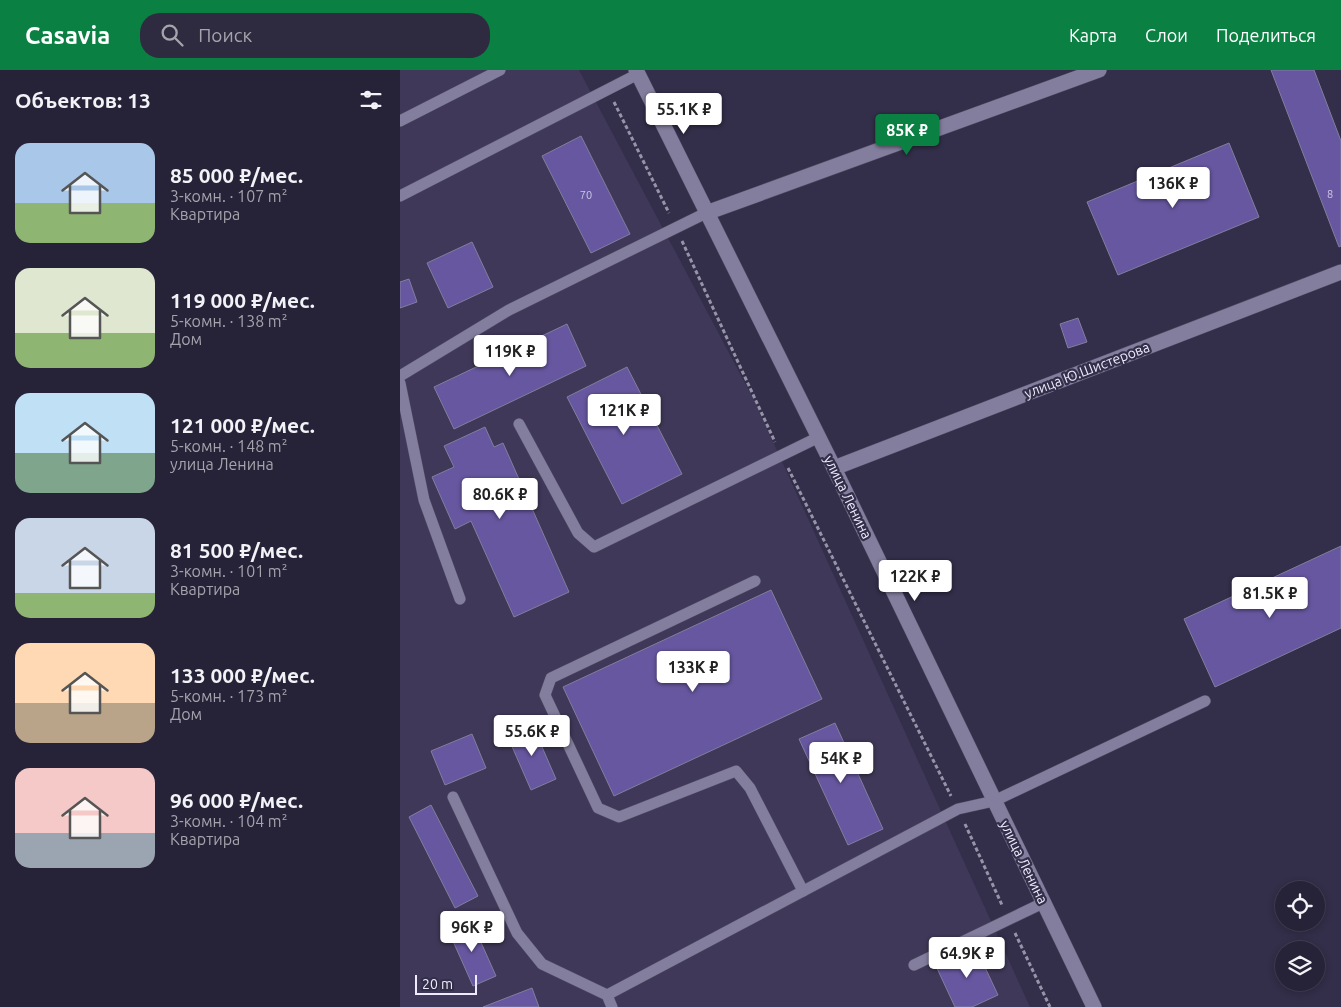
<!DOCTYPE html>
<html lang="ru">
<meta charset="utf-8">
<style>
:root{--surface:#262237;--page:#2e2a3f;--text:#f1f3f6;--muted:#a4a4ad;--line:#423f52;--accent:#0b8043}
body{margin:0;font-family:Ubuntu,sans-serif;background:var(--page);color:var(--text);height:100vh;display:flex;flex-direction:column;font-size:19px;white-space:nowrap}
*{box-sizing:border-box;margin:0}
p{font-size:16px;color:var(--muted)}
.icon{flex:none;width:28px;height:28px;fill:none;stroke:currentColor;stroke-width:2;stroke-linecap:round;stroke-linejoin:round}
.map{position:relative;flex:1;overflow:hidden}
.details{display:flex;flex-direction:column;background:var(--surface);width:400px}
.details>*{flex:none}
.controls{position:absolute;left:875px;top:811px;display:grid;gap:10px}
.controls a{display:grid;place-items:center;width:50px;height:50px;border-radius:50%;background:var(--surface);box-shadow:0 2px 8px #0003,0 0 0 1px var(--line);font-size:25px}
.scale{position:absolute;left:15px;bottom:12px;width:62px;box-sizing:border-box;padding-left:5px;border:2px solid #eeecfe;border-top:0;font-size:14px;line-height:18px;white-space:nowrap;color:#eeecfe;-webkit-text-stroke:4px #332e49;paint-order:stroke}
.price{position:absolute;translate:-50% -42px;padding:0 11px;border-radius:5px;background:#fff;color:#222;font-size:16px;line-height:32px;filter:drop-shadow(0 1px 2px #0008)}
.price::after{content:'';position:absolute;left:50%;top:30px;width:15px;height:11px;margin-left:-8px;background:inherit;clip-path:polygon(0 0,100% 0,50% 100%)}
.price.selected{background:var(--accent);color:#fff}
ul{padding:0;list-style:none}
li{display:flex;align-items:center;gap:15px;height:125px;padding:0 15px}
li span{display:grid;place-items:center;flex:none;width:140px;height:100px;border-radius:15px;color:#555}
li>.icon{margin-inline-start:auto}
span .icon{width:60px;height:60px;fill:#fffc;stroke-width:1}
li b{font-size:21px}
h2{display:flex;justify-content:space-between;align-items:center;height:60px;padding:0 15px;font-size:21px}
header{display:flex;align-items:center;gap:30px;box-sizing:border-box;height:70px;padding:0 25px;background:var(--accent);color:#fff}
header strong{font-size:24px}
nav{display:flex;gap:28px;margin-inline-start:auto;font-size:18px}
.search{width:350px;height:45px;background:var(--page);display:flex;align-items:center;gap:12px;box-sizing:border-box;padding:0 18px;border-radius:20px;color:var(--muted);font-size:19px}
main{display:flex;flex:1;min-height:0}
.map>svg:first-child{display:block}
.built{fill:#3f3858}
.building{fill:#6757a0;stroke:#827e9d}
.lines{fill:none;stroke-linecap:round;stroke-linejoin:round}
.lane-casing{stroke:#4e4960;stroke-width:12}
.street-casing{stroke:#4e4960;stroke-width:16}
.secondary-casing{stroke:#4e4960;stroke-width:16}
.path{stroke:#9794aa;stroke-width:3;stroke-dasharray:4 2.5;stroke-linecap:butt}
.lane{stroke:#837e9d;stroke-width:11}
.street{stroke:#837e9d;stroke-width:15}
.secondary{stroke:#837e9d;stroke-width:15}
.labels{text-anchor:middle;stroke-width:4.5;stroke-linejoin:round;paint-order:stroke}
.number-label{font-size:11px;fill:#ccc7e6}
.street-label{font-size:14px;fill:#eeecfe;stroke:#332e49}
</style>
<header>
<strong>Casavia</strong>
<div class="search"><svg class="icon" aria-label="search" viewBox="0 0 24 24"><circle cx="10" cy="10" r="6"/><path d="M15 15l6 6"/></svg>Поиск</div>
<nav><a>Карта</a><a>Слои</a><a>Поделиться</a></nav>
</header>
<main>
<section class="details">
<h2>Объектов: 13<svg class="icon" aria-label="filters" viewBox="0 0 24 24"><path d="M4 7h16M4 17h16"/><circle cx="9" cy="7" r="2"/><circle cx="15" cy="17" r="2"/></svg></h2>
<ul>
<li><span style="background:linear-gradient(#a9c7e8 60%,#8fb573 0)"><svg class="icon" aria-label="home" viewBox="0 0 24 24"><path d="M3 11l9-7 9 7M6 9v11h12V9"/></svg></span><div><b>85 000 ₽/мес.</b><p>3-комн. · 107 m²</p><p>Квартира</p></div></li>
<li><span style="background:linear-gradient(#dfe7d0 65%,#8fb573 0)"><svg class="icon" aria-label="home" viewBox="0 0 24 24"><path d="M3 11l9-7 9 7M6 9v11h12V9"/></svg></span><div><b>119 000 ₽/мес.</b><p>5-комн. · 138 m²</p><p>Дом</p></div></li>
<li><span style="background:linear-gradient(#bfe0f5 60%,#7fa58c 0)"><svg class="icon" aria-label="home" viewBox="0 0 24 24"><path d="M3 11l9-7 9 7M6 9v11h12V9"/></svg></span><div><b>121 000 ₽/мес.</b><p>5-комн. · 148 m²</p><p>улица Ленина</p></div></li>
<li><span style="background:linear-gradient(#c9d6e8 75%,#8fb573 0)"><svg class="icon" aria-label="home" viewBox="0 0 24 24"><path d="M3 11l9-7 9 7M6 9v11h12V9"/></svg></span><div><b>81 500 ₽/мес.</b><p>3-комн. · 101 m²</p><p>Квартира</p></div></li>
<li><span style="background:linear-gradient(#ffd9b3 60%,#b9a48a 0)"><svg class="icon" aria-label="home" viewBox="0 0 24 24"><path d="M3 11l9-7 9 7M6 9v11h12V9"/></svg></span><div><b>133 000 ₽/мес.</b><p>5-комн. · 173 m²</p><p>Дом</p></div></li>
<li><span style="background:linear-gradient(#f6c9c9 65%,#9aa5b1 0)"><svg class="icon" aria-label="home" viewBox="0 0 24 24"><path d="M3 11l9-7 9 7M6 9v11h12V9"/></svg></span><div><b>96 000 ₽/мес.</b><p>3-комн. · 104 m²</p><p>Квартира</p></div></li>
</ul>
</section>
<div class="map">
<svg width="941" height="937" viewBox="0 0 941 937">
<rect width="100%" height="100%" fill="#332e49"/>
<polygon class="built" points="0,0 179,0 355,332 630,937 0,937"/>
<g class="building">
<polygon points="871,0 914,0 941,71 941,176 939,177"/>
<polygon points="181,66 230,164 191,183 142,86"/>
<polygon points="829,73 859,147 718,205 687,132"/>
<polygon points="72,172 93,217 48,238 27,193"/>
<polygon points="9,209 17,232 0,238 0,212"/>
<polygon points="678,248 687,272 668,278 660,254"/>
<polygon points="167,254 186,296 54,359 34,317"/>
<polygon points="227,297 282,404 222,434 167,327"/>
<polygon points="85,357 94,377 103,373 169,522 114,547 71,451 55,459 32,407 54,397 44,376"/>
<polygon points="941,476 941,558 815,617 784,549"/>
<polygon points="371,520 422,629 214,726 163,617"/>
<polygon points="435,653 483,759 448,775 399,669"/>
<polygon points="132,654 156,709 131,720 107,665"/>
<polygon points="72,664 86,698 45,715 31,681"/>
<polygon points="31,735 78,826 55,838 9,747"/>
<polygon points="71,850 96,906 73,916 48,860"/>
<polygon points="575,876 598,925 572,937 555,937 535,894"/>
<polygon points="132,918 139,937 83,937"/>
</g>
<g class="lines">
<g class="lane-casing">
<g id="lane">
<polyline points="0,51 100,0"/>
<polyline points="0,126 238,4"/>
<polyline points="0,306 109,240 306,143"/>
<polyline points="0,313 24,430 60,529"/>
<polyline points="119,354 178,463 194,477 419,367"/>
<polyline points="355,511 151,608 145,625 198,738 219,747 336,701 350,718 403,821"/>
<polyline points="53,727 117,863 142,894 207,925 212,937"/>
<polyline points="514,895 643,833"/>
<polyline points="207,925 558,739 594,731 805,631"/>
</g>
</g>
<g class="street-casing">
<g id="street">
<polyline points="306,143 699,0"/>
<polyline points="434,398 941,202"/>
</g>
</g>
<g class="secondary-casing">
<polyline id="secondary" points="236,0 434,398 694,937"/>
</g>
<g class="path">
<polyline points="214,32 269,143"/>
<polyline points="282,171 375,372"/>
<polyline points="388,398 551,726"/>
<polyline points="565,754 602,835"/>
<polyline points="615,863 650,937"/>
</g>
<use href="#lane" class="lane"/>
<use href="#street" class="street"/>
<use href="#secondary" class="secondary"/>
</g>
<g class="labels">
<g class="number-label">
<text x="930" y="128">8</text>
<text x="186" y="129">70</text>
</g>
<g class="street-label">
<text transform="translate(687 300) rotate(-21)" y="5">улица Ю.Шистерова</text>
<text transform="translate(448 427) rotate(64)" y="5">улица Ленина</text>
<text transform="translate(624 792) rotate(64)" y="5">улица Ленина</text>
</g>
</g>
</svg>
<div class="controls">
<a><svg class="icon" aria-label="locate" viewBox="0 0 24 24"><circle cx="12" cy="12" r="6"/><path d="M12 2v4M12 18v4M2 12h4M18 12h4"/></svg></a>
<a><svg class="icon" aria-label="layers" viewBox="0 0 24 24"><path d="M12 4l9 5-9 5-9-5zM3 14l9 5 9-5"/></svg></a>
</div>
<div class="scale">20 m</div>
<b class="price" style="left:284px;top:65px">55.1K ₽</b>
<b class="price selected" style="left:507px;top:86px">85K ₽</b>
<b class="price" style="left:773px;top:139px">136K ₽</b>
<b class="price" style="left:110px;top:307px">119K ₽</b>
<b class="price" style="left:224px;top:366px">121K ₽</b>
<b class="price" style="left:100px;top:450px">80.6K ₽</b>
<b class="price" style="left:515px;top:532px">122K ₽</b>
<b class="price" style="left:870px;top:549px">81.5K ₽</b>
<b class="price" style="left:293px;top:623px">133K ₽</b>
<b class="price" style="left:132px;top:687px">55.6K ₽</b>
<b class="price" style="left:441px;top:714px">54K ₽</b>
<b class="price" style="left:72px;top:883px">96K ₽</b>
<b class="price" style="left:567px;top:909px">64.9K ₽</b>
</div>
</main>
